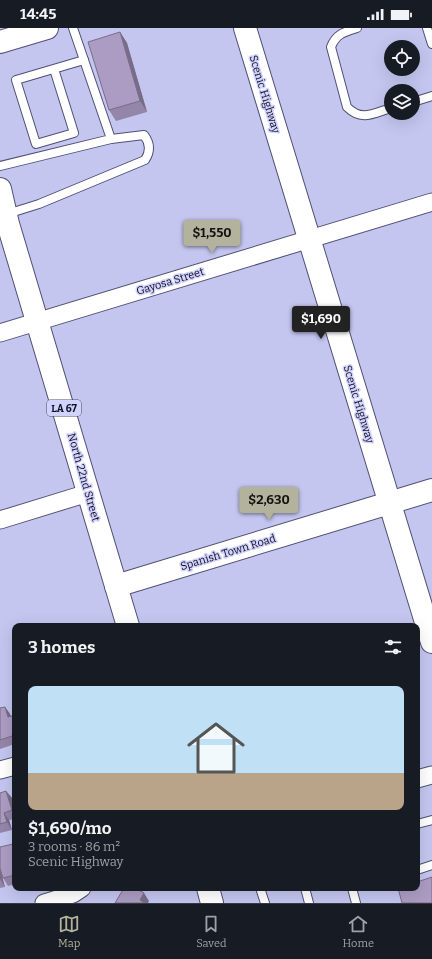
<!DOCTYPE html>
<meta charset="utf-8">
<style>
:root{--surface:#171b24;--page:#20242c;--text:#f1f3f6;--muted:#9ea1a6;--line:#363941;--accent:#b3b29d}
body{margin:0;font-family:Bitter,serif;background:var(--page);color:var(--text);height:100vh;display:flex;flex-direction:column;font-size:15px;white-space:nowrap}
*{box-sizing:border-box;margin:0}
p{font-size:13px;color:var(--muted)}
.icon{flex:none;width:22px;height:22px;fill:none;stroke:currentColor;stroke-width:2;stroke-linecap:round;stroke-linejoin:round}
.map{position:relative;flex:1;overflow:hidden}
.sheet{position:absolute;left:12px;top:595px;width:408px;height:268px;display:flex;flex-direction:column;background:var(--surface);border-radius:8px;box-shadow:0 4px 16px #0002}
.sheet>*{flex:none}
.fabs{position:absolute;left:384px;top:12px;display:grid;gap:8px}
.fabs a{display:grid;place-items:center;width:36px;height:36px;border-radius:50%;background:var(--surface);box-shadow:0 4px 16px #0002;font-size:20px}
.price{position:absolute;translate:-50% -34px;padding:0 9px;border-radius:4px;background:var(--accent);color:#111;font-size:13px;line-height:26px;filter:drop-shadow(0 1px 2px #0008)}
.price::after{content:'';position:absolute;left:50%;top:24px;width:12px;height:9px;margin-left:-6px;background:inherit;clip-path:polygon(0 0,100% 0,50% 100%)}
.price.selected{background:#222;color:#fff}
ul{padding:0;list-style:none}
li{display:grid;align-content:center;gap:8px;height:212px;padding:0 16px}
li+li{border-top:1px solid var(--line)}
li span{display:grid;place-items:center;height:124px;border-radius:8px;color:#555}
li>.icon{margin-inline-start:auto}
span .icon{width:72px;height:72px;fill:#fffc;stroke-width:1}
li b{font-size:17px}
h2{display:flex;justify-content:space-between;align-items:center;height:48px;padding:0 16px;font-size:17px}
.status{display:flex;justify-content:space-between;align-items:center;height:28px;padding:0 20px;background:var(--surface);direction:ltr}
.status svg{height:11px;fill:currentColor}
.dock{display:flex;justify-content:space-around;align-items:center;height:56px;border-top:1px solid var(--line);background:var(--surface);font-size:11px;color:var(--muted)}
.dock a{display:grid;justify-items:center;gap:2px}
.dock .selected{color:var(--accent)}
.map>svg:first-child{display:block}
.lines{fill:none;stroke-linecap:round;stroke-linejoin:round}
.lane-casing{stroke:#505074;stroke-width:10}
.street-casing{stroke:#505074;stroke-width:19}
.secondary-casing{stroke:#505074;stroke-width:24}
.primary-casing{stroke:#505074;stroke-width:24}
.lane{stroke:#fff;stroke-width:8}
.street{stroke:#fff;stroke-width:17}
.secondary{stroke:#fff;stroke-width:22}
.primary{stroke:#fff;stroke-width:22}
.wall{fill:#9486a8}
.shaded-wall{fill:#786d88}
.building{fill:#ac9cc3;stroke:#786d88}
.labels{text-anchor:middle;stroke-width:3;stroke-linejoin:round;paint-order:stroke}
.shield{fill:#d1d2fd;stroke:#4a4a61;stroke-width:1}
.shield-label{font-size:10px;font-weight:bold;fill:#100f1e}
.street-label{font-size:11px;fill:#100f1e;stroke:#d1d2fd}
</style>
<div class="status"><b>14:45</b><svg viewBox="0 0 49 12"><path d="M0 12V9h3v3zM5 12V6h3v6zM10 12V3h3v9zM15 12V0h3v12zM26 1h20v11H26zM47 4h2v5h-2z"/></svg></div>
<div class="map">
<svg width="432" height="875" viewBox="0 0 432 875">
<rect width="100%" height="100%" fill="#c5c6f0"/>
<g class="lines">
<g class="lane-casing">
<g id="lane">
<path d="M 357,0 C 344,4 336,6 331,19 L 347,79 C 362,94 374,85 391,80"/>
<polyline points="427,0 432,16"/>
<polyline points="54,41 74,105 36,116 16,52 84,32"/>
<polyline points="413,74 432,68"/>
<polyline points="0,138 111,111 73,0"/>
<path d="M 7,186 L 39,176 L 145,132 C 151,123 150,115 144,107 L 111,111"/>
<polyline points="417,796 432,792"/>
<polyline points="417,842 432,837"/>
<polyline points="260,860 265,875"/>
<polyline points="305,860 309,875"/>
<polyline points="352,860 356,875"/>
</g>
</g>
<g class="street-casing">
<g id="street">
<polyline points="0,305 432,174"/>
<polyline points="0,492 88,465"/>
<polyline points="0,742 15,738"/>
<polyline points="417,751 432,747"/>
<polyline points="44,875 73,866 82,860"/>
</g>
</g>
<g class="secondary-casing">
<g id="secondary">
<polyline points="245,0 432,614"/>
<polyline points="0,14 47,0"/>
<polyline points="116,558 432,462"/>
</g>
</g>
<g class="primary-casing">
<g id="primary">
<polyline points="0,161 8,196 128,598"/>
<polyline points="208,860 212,875"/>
</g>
</g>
<use href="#lane" class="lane"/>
<use href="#street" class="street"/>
<use href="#secondary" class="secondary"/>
<use href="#primary" class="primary"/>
</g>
<g class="wall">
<polygon points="120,4 127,15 147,84 116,93 109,82"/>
<polygon points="5,679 10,686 11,689 15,688 15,716 0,721 0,680"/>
<polygon points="6,763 12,770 15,781 15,791 9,792 12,802 0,805 0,765"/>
<polygon points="15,818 15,856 8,858 3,850"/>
<polygon points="0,841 5,859 0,860"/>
</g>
<g class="shaded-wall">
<polygon points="120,4 127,15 147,84 140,73"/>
<polygon points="5,679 10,686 13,697 8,689"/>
<polygon points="6,763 12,770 15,781 15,786 12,782"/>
<polygon points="4,785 9,792 12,802 7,794"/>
<polygon points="0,841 5,859 0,851"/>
<polygon points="144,865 149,873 148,875 142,875 140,872"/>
</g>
<g class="building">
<polygon points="120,4 140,73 109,82 88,14"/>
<polygon points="5,679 8,689 15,687 15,707 0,712 0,680"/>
<polygon points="6,763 12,782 4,785 7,794 0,796 0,765"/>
<polygon points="13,816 15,821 15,847 3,850 0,840 0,819"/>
<polygon points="432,849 432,875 402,875 398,860 417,860 417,854"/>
<polygon points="124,860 135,860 144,865 140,872 145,875 115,875"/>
</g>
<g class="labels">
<rect class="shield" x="47" y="372" width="34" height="16" rx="3"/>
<g class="shield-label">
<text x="64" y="384">LA 67</text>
</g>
<g class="street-label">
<text transform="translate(265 66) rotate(73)" y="4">Scenic Highway</text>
<text transform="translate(170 253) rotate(-17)" y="4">Gayosa Street</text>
<text transform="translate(359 376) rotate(73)" y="4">Scenic Highway</text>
<text transform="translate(84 449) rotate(74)" y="4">North 22nd Street</text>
<text transform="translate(228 524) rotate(-17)" y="4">Spanish Town Road</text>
</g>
</g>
</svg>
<div class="fabs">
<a><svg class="icon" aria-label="locate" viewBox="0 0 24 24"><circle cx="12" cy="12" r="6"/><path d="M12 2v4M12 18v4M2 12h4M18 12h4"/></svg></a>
<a><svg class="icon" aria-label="layers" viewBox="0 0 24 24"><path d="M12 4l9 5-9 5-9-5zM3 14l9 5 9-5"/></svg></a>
</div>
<b class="price" style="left:212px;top:226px">$1,550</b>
<b class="price selected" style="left:321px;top:312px">$1,690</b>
<b class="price" style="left:269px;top:493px">$2,630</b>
<section class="sheet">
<h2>3 homes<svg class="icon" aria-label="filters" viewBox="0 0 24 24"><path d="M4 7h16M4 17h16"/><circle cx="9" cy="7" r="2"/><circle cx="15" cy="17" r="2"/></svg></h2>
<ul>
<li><span style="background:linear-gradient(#bfe0f5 70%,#b9a48a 0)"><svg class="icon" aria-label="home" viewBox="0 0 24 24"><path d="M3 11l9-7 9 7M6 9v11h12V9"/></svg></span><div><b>$1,690/mo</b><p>3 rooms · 86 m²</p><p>Scenic Highway</p></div></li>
</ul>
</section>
</div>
<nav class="dock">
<a class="selected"><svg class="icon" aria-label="map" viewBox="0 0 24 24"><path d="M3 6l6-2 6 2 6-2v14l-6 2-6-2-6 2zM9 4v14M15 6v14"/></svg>Map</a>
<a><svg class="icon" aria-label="saved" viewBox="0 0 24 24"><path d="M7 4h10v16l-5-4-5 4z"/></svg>Saved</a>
<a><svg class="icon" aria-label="home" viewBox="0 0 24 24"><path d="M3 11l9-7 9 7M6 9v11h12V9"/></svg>Home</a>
</nav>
